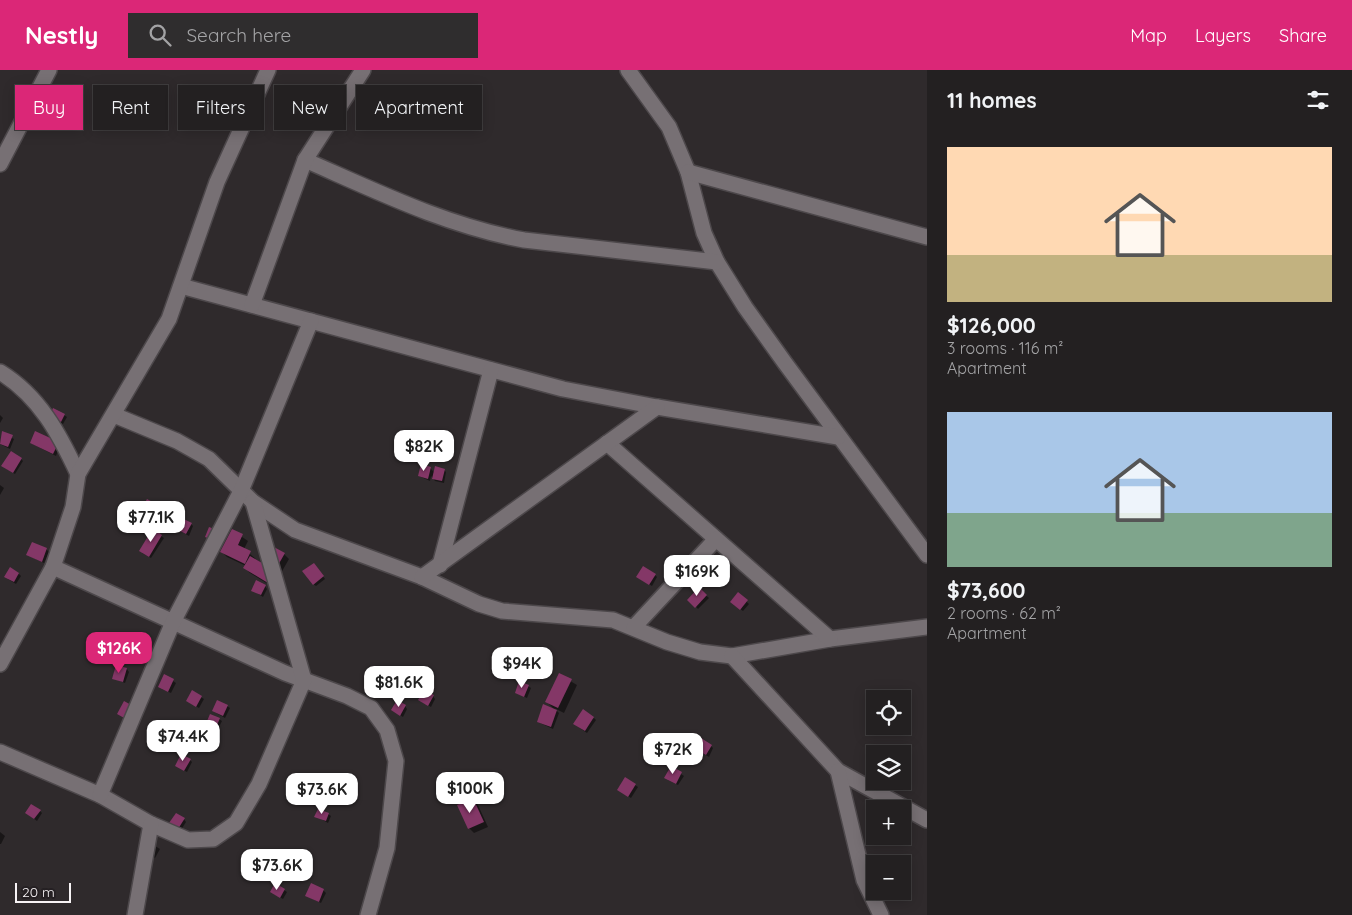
<!DOCTYPE html>
<meta charset="utf-8">
<style>
:root{--surface:#232021;--page:#2f2d2e;--text:#f1f3f6;--muted:#a3a3a5;--line:#403e3f;--accent:#db2777}
body{margin:0;font-family:Quicksand,sans-serif;background:var(--page);color:var(--text);height:100vh;display:flex;flex-direction:column;font-size:19px;white-space:nowrap}
*{box-sizing:border-box;margin:0}
p{font-size:16px;color:var(--muted)}
.icon{flex:none;width:28px;height:28px;fill:none;stroke:currentColor;stroke-width:2;stroke-linecap:round;stroke-linejoin:round}
.map{position:relative;flex:1;overflow:hidden}
.drawer{display:flex;flex-direction:column;background:var(--surface);width:425px}
.drawer>*{flex:none}
.hud{position:absolute;left:15px;top:15px;width:475px;height:45px;display:flex;gap:10px}
.buttons{position:absolute;left:866px;top:620px;display:grid;gap:10px}
.buttons a{display:grid;place-items:center;width:45px;height:45px;border-radius:0px;background:var(--surface);box-shadow:0 2px 12px #0003,0 0 0 1px var(--line);font-size:25px}
.scale{position:absolute;left:15px;bottom:12px;width:56px;box-sizing:border-box;padding-left:5px;border:2px solid #f7f3f5;border-top:0;font-size:14px;line-height:18px;white-space:nowrap;color:#f7f3f5;-webkit-text-stroke:4px #252023;paint-order:stroke}
.price{position:absolute;translate:-50% -42px;padding:0 11px;border-radius:10px;background:#fff;color:#222;font-size:16px;line-height:32px;filter:drop-shadow(0 1px 2px #0008)}
.price::after{content:'';position:absolute;left:50%;top:30px;width:15px;height:11px;margin-left:-8px;background:inherit;clip-path:polygon(0 0,100% 0,50% 100%)}
.price.active{background:var(--accent);color:#fff}
ul{padding:0;list-style:none}
li{display:grid;align-content:center;gap:10px;height:265px;padding:0 20px}
li span{display:grid;place-items:center;height:155px;border-radius:0px;color:#555}
li>.icon{margin-inline-start:auto}
span .icon{width:90px;height:90px;fill:#fffc;stroke-width:1}
li b{font-size:21px}
h2{display:flex;justify-content:space-between;align-items:center;height:60px;padding:0 20px;font-size:21px}
.chip{padding:0 18px;border-radius:0px;background:var(--surface);box-shadow:0 2px 12px #0003,0 0 0 1px var(--line);font-size:18px;line-height:45px}
.chip.active{background:var(--accent);color:#fff}
header{display:flex;align-items:center;gap:30px;box-sizing:border-box;height:70px;padding:0 25px;background:var(--accent);color:#fff}
header strong{font-size:24px}
nav{display:flex;gap:28px;margin-inline-start:auto;font-size:18px}
.search{width:350px;height:45px;background:var(--page);display:flex;align-items:center;gap:12px;box-sizing:border-box;padding:0 18px;border-radius:0px;color:var(--muted);font-size:19px}
main{display:flex;flex:1;min-height:0}
.map>svg:first-child{display:block}
.shadow{fill:#0007}
.building{fill:#843767}
.lines{fill:none;stroke-linecap:round;stroke-linejoin:round}
.minor-casing{stroke:#4d484b;stroke-width:18}
.minor{stroke:#777074;stroke-width:15}
</style>
<header>
<strong>Nestly</strong>
<div class="search"><svg class="icon" aria-label="search" viewBox="0 0 24 24"><circle cx="10" cy="10" r="6"/><path d="M15 15l6 6"/></svg>Search here</div>
<nav><a>Map</a><a>Layers</a><a>Share</a></nav>
</header>
<main>
<div class="map">
<svg width="927" height="845" viewBox="0 0 927 845">
<rect width="100%" height="100%" fill="#2f2a2c"/>
<g class="shadow">
<polygon points="0,345 3,348 0,353"/>
<polygon points="64,345 67,347 63,354 53,349"/>
<polygon points="3,363 14,369 10,379 0,374"/>
<polygon points="31,373 60,375 56,386"/>
<polygon points="21,389 23,391 15,404 5,398"/>
<polygon points="430,398 434,402 444,400 446,402 444,413 435,411 431,406 430,411 419,406"/>
<polygon points="0,415 4,418 0,425"/>
<polygon points="157,436 160,438 155,447 143,440"/>
<polygon points="191,454 193,456 189,466 170,455"/>
<polygon points="153,460 164,468 151,488 142,483"/>
<polygon points="232,460 248,471 244,479 263,495 284,484 289,489 273,517 250,503 245,498 246,496 227,487 222,482"/>
<polygon points="46,479 49,482 44,493 28,485"/>
<polygon points="316,497 325,509 316,516 313,514"/>
<polygon points="686,502 704,504 706,507 700,514"/>
<polygon points="19,504 21,506 16,514 8,509"/>
<polygon points="655,505 657,507 652,516 640,509"/>
<polygon points="265,516 267,519 263,527 253,520"/>
<polygon points="699,519 709,528 698,539 689,529"/>
<polygon points="738,524 749,534 743,541 734,535"/>
<polygon points="528,584 530,586 526,596 515,590"/>
<polygon points="127,599 129,602 125,613 113,608"/>
<polygon points="560,605 577,615 564,643 554,638 559,643 553,659 538,652 556,641 547,632"/>
<polygon points="165,606 176,613 171,623 162,619"/>
<polygon points="528,616 531,618 527,628 516,623"/>
<polygon points="192,622 204,629 199,638 190,633"/>
<polygon points="433,626 435,629 431,637 422,632"/>
<polygon points="227,636 230,638 225,648 213,641"/>
<polygon points="405,636 407,639 403,647 395,642"/>
<polygon points="594,648 596,650 587,663 577,656"/>
<polygon points="219,649 222,651 217,661 209,658"/>
<polygon points="711,676 713,678 709,687 699,681"/>
<polygon points="190,690 192,692 187,702 179,698"/>
<polygon points="672,698 684,706 678,715 668,710"/>
<polygon points="626,709 638,717 631,728 621,722"/>
<polygon points="473,729 478,735 488,757 474,763 469,758"/>
<polygon points="40,741 42,743 37,751 29,745"/>
<polygon points="328,744 331,746 328,753 316,746"/>
<polygon points="184,749 186,752 181,760 173,755"/>
<polygon points="0,762 5,766 1,774 0,774"/>
<polygon points="145,770 160,779 155,788 143,781"/>
<polygon points="284,820 287,822 283,829 274,824"/>
<polygon points="323,820 326,823 321,833 307,826"/>
</g>
<g class="building">
<polygon points="53,338 65,344 61,352 49,347"/>
<polygon points="2,361 13,365 8,377 0,374"/>
<polygon points="35,361 59,372 53,384 30,373"/>
<polygon points="11,381 22,388 13,403 1,396"/>
<polygon points="421,394 431,397 428,409 418,406"/>
<polygon points="435,396 445,399 442,411 432,409"/>
<polygon points="147,429 158,435 153,446 141,440"/>
<polygon points="173,444 192,453 186,464 168,455"/>
<polygon points="209,457 222,462 218,472 205,467"/>
<polygon points="153,458 162,465 149,487 139,481"/>
<polygon points="232,459 243,464 238,475 251,481 245,494 220,482"/>
<polygon points="32,472 47,478 42,492 26,485"/>
<polygon points="272,476 285,483 268,513 243,498 250,486 262,493"/>
<polygon points="314,493 324,506 313,515 302,501"/>
<polygon points="692,493 705,504 697,513 684,503"/>
<polygon points="643,496 656,504 649,515 636,507"/>
<polygon points="10,497 19,503 14,512 4,507"/>
<polygon points="256,510 266,515 261,525 251,521"/>
<polygon points="699,517 707,525 695,538 687,530"/>
<polygon points="738,522 748,530 740,540 730,532"/>
<polygon points="519,578 529,583 523,594 514,590"/>
<polygon points="116,595 127,598 123,612 112,609"/>
<polygon points="559,603 572,609 558,638 545,632"/>
<polygon points="164,604 174,609 168,622 158,617"/>
<polygon points="519,611 529,615 524,627 515,623"/>
<polygon points="192,620 202,626 196,637 186,631"/>
<polygon points="424,620 434,625 428,636 418,630"/>
<polygon points="217,630 228,635 223,646 212,641"/>
<polygon points="397,630 406,635 400,646 391,640"/>
<polygon points="124,631 133,636 126,649 117,644"/>
<polygon points="543,634 557,640 551,657 537,652"/>
<polygon points="583,639 594,647 585,661 573,654"/>
<polygon points="210,644 220,648 215,660 205,656"/>
<polygon points="701,668 712,675 706,685 695,679"/>
<polygon points="181,684 191,689 184,701 175,696"/>
<polygon points="671,696 682,702 676,714 664,708"/>
<polygon points="625,707 636,714 628,727 617,720"/>
<polygon points="473,728 484,752 468,759 457,735"/>
<polygon points="31,734 41,740 34,749 25,743"/>
<polygon points="318,739 329,743 326,751 314,747"/>
<polygon points="176,743 185,748 178,759 169,753"/>
<polygon points="275,813 285,819 280,828 270,822"/>
<polygon points="311,813 324,819 319,832 305,826"/>
</g>
<g class="lines">
<g class="minor-casing">
<g id="minor">
<polyline points="628,0 669,57 688,102 704,163 717,192 745,237 785,293 927,485"/>
<path d="M 305,90 C 376,121 447,156 524,170 L 717,192"/>
<polyline points="0,94 49,0"/>
<polyline points="688,102 927,167"/>
<polyline points="181,216 563,319 657,337 838,367"/>
<polyline points="252,235 305,90 363,0"/>
<path d="M 0,302 C 39,326 59,363 78,404"/>
<polyline points="114,345 177,371 209,389 253,432 295,460 422,507 479,534 502,541 613,550 667,572 700,582 732,586 830,569 927,557"/>
<polyline points="607,373 830,569"/>
<polyline points="440,495 491,300"/>
<polyline points="53,497 285,603 347,626 371,638 387,660 396,691 387,778 368,845"/>
<polyline points="422,507 657,337"/>
<polyline points="634,557 716,469"/>
<polyline points="732,586 838,701 927,750"/>
<polyline points="0,594 53,497 73,437 78,404 169,249 217,112 268,0"/>
<polyline points="0,682 100,725 151,754 188,770 213,769 236,753 259,714 304,610 253,432"/>
<polyline points="838,701 864,810 881,845"/>
<polyline points="100,725 173,552 241,421 311,251"/>
<polyline points="135,845 151,754"/>
</g>
</g>
<use href="#minor" class="minor"/>
</g>
</svg>
<div class="buttons">
<a><svg class="icon" aria-label="locate" viewBox="0 0 24 24"><circle cx="12" cy="12" r="6"/><path d="M12 2v4M12 18v4M2 12h4M18 12h4"/></svg></a>
<a><svg class="icon" aria-label="layers" viewBox="0 0 24 24"><path d="M12 4l9 5-9 5-9-5zM3 14l9 5 9-5"/></svg></a>
<a>+</a>
<a>−</a>
</div>
<div class="scale">20 m</div>
<b class="price" style="left:424px;top:402px">$82K</b>
<b class="price" style="left:151px;top:473px">$77.1K</b>
<b class="price" style="left:697px;top:527px">$169K</b>
<b class="price active" style="left:119px;top:604px">$126K</b>
<b class="price" style="left:522px;top:619px">$94K</b>
<b class="price" style="left:399px;top:638px">$81.6K</b>
<b class="price" style="left:183px;top:692px">$74.4K</b>
<b class="price" style="left:673px;top:705px">$72K</b>
<b class="price" style="left:470px;top:744px">$100K</b>
<b class="price" style="left:322px;top:745px">$73.6K</b>
<b class="price" style="left:277px;top:821px">$73.6K</b>
<div class="hud">
<a class="chip active">Buy</a>
<a class="chip">Rent</a>
<a class="chip">Filters</a>
<a class="chip">New</a>
<a class="chip">Apartment</a>
</div>
</div>
<section class="drawer">
<h2>11 homes<svg class="icon" aria-label="filters" viewBox="0 0 24 24"><path d="M4 7h16M4 17h16"/><circle cx="9" cy="7" r="2"/><circle cx="15" cy="17" r="2"/></svg></h2>
<ul>
<li><span style="background:linear-gradient(#ffd9b3 70%,#c2b280 0)"><svg class="icon" aria-label="home" viewBox="0 0 24 24"><path d="M3 11l9-7 9 7M6 9v11h12V9"/></svg></span><div><b>$126,000</b><p>3 rooms · 116 m²</p><p>Apartment</p></div></li>
<li><span style="background:linear-gradient(#a9c7e8 65%,#7fa58c 0)"><svg class="icon" aria-label="home" viewBox="0 0 24 24"><path d="M3 11l9-7 9 7M6 9v11h12V9"/></svg></span><div><b>$73,600</b><p>2 rooms · 62 m²</p><p>Apartment</p></div></li>
</ul>
</section>
</main>
